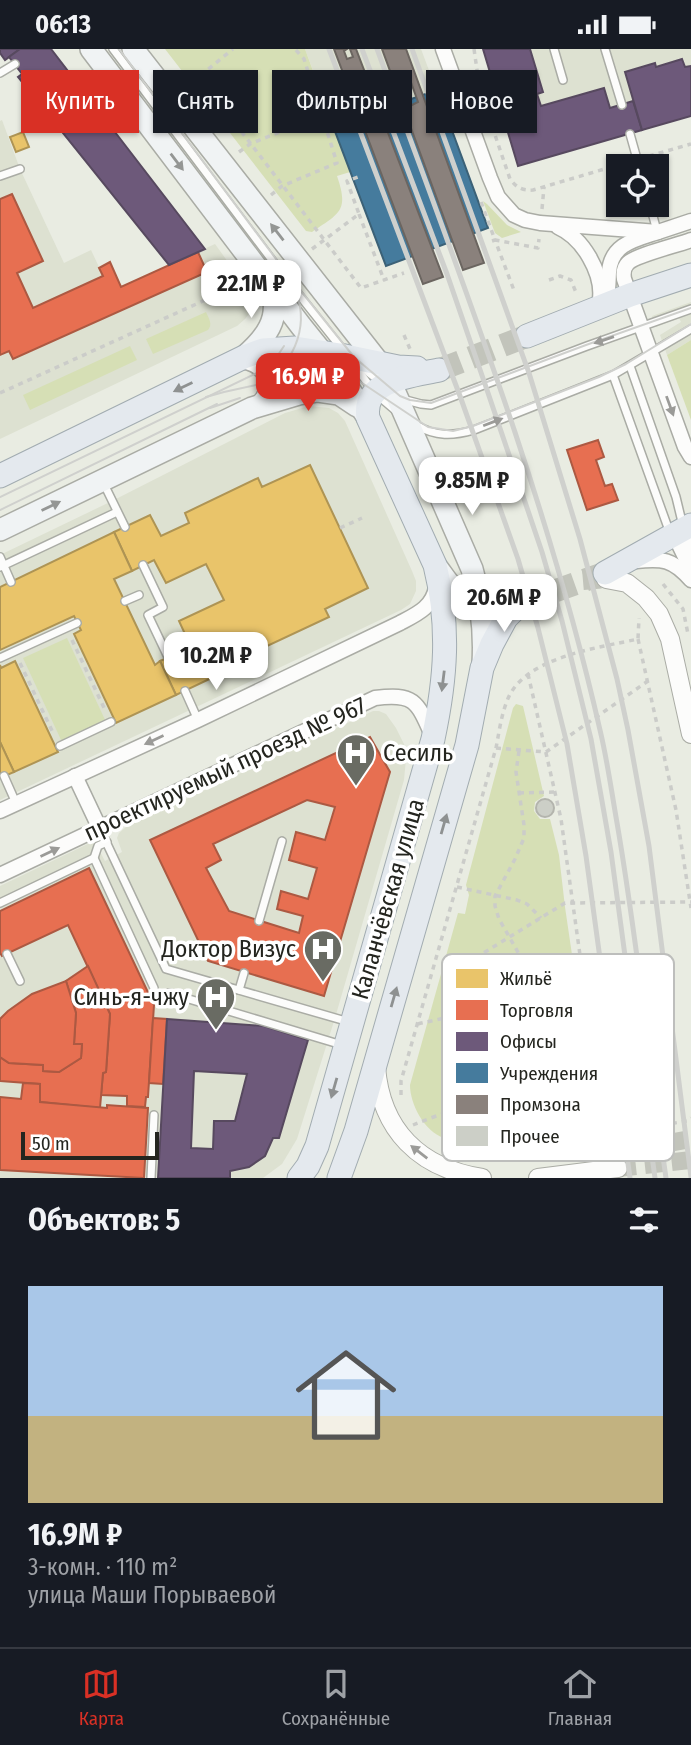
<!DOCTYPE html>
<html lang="ru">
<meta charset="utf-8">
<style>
:root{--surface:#171b24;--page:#242831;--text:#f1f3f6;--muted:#9ea1a6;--line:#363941;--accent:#d93025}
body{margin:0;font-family:"Fira Sans Condensed",sans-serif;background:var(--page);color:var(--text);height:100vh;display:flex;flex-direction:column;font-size:26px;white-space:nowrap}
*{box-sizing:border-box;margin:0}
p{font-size:23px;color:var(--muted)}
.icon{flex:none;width:38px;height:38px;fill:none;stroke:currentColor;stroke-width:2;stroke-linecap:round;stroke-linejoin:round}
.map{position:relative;height:1129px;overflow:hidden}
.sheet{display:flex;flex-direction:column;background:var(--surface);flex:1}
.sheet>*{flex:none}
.guide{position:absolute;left:21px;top:21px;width:649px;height:63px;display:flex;gap:14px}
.fabs{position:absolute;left:606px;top:105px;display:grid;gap:14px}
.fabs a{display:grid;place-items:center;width:63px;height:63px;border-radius:0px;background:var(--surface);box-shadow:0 2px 5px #0004;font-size:35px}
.scale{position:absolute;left:21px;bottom:18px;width:138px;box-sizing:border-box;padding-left:7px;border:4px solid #24251f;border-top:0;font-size:19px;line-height:24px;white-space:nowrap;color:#24251f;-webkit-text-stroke:5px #fff;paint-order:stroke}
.price{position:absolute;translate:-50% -60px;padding:0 16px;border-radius:14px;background:#fff;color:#222;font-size:23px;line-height:46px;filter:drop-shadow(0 2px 4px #0008)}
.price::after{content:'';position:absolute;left:50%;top:42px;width:21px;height:16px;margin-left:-10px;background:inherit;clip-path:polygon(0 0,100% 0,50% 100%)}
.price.current{background:var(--accent);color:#fff}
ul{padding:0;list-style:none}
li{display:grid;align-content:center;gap:14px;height:371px;padding:0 28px}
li+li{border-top:2px solid var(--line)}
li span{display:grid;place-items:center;height:217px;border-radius:0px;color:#555}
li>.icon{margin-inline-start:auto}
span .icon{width:126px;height:126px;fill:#fffc;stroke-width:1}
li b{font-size:30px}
h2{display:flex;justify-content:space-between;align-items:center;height:84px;padding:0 28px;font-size:30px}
.pill{padding:0 24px;border-radius:0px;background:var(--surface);box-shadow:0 2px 5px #0004;font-size:24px;line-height:63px}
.pill.current{background:var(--accent);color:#fff}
.status{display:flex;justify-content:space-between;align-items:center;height:49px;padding:0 35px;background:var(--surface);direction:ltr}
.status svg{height:19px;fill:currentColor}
.menu{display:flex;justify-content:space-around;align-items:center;height:98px;border-top:2px solid var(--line);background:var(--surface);font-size:19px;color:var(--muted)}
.menu a{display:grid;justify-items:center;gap:4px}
.menu .current{color:var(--accent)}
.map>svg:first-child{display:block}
.built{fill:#dde1d1}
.green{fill:#d6dfb5}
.homes{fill:#e9c46a;stroke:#ae9454;stroke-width:2}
.shops{fill:#e76f51;stroke:#ac5942;stroke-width:2;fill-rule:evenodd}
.offices{fill:#6d597a;stroke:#57495f;stroke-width:2;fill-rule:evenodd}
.public{fill:#457b9d;stroke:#3b6177;stroke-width:2}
.industry{fill:#8a817c;stroke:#6b6560;stroke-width:2;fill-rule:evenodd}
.building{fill:#cccfc7;stroke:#b3b4ad;stroke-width:2}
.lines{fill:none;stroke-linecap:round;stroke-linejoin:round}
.tertiary-tunnel{stroke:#c2c4bb;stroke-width:18;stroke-dasharray:18 9;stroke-linecap:butt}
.primary-tunnel{stroke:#c2c4bb;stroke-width:23;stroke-dasharray:23 11;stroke-linecap:butt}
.service-casing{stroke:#aaaca5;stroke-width:10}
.minor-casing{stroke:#aaaca5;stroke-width:17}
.tertiary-casing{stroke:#aaaca5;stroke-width:20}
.secondary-casing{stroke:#aaaca5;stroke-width:24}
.primary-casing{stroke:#a2acb1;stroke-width:25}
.path{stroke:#cbccc9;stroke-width:3.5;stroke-dasharray:5 5;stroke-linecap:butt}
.service{stroke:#fcfcfb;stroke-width:7}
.minor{stroke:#fcfcfb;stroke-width:14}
.tertiary{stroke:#fcfcfb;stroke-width:18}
.secondary{stroke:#f0f3f4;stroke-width:21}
.primary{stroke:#e4e9ee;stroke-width:23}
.tram{stroke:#cfd0cd;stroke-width:2}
.rail{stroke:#cfd0cd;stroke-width:5}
.oneway{fill:#949694}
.oneway2{fill:#9b9b98}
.oneway3{fill:#8e9191}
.labels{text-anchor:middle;stroke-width:7;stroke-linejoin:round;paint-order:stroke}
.poi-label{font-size:24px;fill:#24251f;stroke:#fff;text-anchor:end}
.street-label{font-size:24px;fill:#24251f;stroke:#fff}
.key{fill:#fff;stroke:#bdbebc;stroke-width:2}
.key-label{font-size:19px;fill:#24251f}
</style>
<div class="status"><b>06:13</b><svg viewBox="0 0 49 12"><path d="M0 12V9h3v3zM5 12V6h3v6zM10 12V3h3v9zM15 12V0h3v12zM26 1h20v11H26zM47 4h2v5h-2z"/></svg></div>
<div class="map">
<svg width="691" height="1129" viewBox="0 0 691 1129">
<rect width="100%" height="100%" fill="#e9ece2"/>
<g class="built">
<polygon points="305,0 421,0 488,179 386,217"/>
<polygon points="483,0 691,0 691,67 518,117"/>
<polygon points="2,71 20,120 64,214 91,201 99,218 110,213 122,237 215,195 246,238 253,254 252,261 245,270 237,277 0,390 0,72"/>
<polygon points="691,253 691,291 667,306 660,286 681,273 679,269 656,278 652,267"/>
<polygon points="309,357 329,359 338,364 345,372 412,522 416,532 416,542 410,555 401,561 0,751 0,506 112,452 285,364"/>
<polygon points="373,662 379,662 386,665 396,679 405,697 406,710 404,731 335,969 297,1090 282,1115 263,1129 0,1129 0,837 94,792 105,812 122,803 117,789 119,784 126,778"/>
</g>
<g class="green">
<path d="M 165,0 L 305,0 L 350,123 L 337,127 C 349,162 340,164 312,183 L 306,182 Z"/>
<polygon points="483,152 487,155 507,176 521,183 502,189 495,184"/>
<path d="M 206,263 C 209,270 213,275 208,281 L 153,305 L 146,290 Z"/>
<polygon points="691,291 691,371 667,306"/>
<polygon points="130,297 137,311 30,361 23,346"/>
<polygon points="67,589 106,673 62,693 23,609"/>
<path d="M 516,655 L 523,657 L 544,747 L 535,753 L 534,762 L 540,770 L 550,770 L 559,806 L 565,858 L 597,1076 C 567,1080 538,1083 509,1087 C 489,1089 464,1096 444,1089 C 424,1082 410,1055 410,1036 L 458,864 L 465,865 L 469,846 L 466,836 L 513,659 Z"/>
</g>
<g class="homes">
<polygon points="23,83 29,98 16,103 10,88"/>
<polygon points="310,416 368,539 325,560 329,568 252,604 248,596 214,612 220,625 176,646 160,612 191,598 179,572 224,551 206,515 166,534 154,511 132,522 114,483 150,466 161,487 189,474 185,464 258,429 262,438"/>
<polygon points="114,483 132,522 114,530 155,616 160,612 176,646 116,674 74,585 81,581 74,567 0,601 0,538"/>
<polygon points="15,612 58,703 14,723 0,693 0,616 1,619"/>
<polygon points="0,693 14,723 0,729"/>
</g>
<g class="shops">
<polygon points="12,145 43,212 17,224 33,259 103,227 99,219 110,213 121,238 198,203 207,223 13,310 9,302 0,306 0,150"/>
<polygon points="598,391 604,408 596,411 605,437 612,435 618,451 587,461 567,401"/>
<path d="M 370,688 L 390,723 L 324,947 L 208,912 L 150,791 ZM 307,751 L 335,758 L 325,791 L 296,783 L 289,811 L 317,819 L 308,850 L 281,842 L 277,860 L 303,867 L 299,884 L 229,862 L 206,819 L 221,811 L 213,795 Z"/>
<polygon points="89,819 154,956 148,1048 146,1048 145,1058 127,1057 127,1047 101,1046 103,1024 106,1023 110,965 68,876 2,907 0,904 0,862"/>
<polygon points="88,917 110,965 106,1023 103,1024 100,1059 40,1053 40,1035 0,1032 0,1008 9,1014 43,1016 43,1022 59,1023 81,1009 82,995 74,995 76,964 66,932"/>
<polygon points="66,932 76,964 74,995 82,995 81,1009 59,1023 43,1022 43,1016 9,1014 0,1008 0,970 8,962 32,945"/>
<polygon points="153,969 167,970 163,1035 149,1034"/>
<polygon points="23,1034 40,1035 40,1053 107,1059 107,1056 148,1059 144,1129 0,1121 0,1048 21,1050"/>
</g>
<g class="offices">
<polygon points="0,0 20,0 5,11 0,4"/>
<polygon points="20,0 51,0 205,200 169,216 18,28 22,25 9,8"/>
<polygon points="483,0 530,0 543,43 537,45 541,57 604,39 610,59 633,52 642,81 518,117"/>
<polygon points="682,10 685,18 691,17 691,67 642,81 625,23 655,14 656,18"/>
<path d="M 167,970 L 264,977 L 308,991 L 279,1089 L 273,1089 L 265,1107 L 249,1118 L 230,1122 L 230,1129 L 158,1129 ZM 194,1022 L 247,1025 L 235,1072 L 214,1072 L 213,1100 L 191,1099 Z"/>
</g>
<polygon class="public" points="437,41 488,179 386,217 333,77"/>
<g class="industry">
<path d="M 334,0 L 347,0 L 344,2 L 347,10 L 353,8 L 350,0 L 356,0 L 443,228 L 423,235 ZM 366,41 L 377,69 L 368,73 L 357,44 Z"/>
<path d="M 382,0 L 406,0 L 484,214 L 463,221 ZM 408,25 L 418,53 L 410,57 L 399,28 Z"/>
</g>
<circle class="building" cx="545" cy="759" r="9"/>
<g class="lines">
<g class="tertiary-tunnel">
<polyline points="583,532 606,530"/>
<polyline points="616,1107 629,1101 691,1090"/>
<polyline points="618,1119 691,1111"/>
</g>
<g class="primary-tunnel">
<polyline points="439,321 527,287"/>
<polyline points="521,554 605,524"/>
</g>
<g class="service-casing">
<g id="service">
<polyline points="113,0 281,223 343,301"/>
<polyline points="554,0 563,31"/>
<polyline points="605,0 622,56"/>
<polyline points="0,24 15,15"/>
<polyline points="630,85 639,117"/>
<polyline points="0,127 20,120"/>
<polyline points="650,156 657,182"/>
<polyline points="354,316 375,344 395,361"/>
<polyline points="630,317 676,448 683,477"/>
<polyline points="361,318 382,334"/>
<polyline points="613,326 671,487 684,514"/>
<polyline points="402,350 421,355 431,356 587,297 691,260"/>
<path d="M 416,376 C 436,388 453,387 474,381 L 613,326 L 691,280"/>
<polyline points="103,433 125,478"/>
<polyline points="0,508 11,533"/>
<polyline points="143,516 163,558 148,566 168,608"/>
<polyline points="0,518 117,463"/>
<polyline points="125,552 139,546"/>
<polyline points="0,609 77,574"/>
<polyline points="185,642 198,671"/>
<polyline points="60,697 111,673"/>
<polyline points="4,727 16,754"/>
<polyline points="100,780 166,920 349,973"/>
<polyline points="94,809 154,939"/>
<polyline points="0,854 94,809 98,797 107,793"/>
<polyline points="259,872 282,792"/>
<polyline points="7,905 20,932"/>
<polyline points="239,941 244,924"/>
<polyline points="169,944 342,996"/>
<polyline points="151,1129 154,1066"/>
</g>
</g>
<g class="minor-casing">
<g id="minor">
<polyline points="443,0 490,129 498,148 514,166 525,171 540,174 658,183"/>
<path d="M 558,178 C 583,189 603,224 600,250"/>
<path d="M 691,191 C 678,196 636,206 628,214 C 623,219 623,224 624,230 L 685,398 L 691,408"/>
<path d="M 599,258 C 610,247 608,237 609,223 C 611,196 633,191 655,184 C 667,180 679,176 691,172"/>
<path d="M 237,313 C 263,310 278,338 256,356"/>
<path d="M 636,512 C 662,509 673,510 691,531"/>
<polyline points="75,727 100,780"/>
<path d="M 0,762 L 198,671 L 400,574 C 417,565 433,558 436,538"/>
<path d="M 0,826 L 375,649 C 414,644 417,652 432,686"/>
</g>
</g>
<g class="tertiary-casing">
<g id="tertiary">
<polyline points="684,481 691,514"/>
<polyline points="606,530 627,534 646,549 659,565 670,590 691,685"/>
<path d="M 376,1018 C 381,1081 419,1119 482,1129"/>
<polyline points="538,1129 618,1119"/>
</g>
</g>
<g class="secondary-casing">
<g id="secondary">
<polyline points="91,0 301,277 338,323 368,369"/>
<path d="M 133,0 L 379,314 L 390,332 L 472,520 C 481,551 485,581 483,614"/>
<path d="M 244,308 C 265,290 282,269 271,240"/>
<polyline points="0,481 252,359 299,345 318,342 339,345 357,357"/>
<path d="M 435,516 C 441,523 446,532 452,538 C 470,556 497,554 521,554"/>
</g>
</g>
<g class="primary-casing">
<g id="primary">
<polyline points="527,287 630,246 691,226"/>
<polyline points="0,427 244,308 263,301 295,299 340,306 398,318 417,319"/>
<polyline points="605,524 691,476"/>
<path d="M 299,1129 L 308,1117 L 317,1097 L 433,690 C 446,629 450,577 435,516 L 368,369 C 362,330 412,327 439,321"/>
<polyline points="339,1129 356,1082 467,696 482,619 492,595 506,569 521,554"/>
</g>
</g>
<g class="path">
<path d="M 474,0 L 480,42 L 510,130 C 516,138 522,142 533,141 L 625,114"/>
<polyline points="199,27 361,239 404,224"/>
<polyline points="185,39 233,0"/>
<polyline points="239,103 250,95 321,66"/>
<polyline points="649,107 691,95"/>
<polyline points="271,146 282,137 337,114 304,10 295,0"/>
<polyline points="481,153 495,191 538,199 539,190"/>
<polyline points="542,160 544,138"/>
<polyline points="359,165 384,231"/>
<polyline points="492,192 495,191 515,244"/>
<polyline points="312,200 359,165 347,132 361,127"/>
<polyline points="549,231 560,227 571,231 577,246"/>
<polyline points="250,246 244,250 252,261"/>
<polyline points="404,286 410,300"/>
<polyline points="0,344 236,237"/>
<polyline points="340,479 362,469"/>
<polyline points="663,535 683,560 688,585"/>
<polyline points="638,590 676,761 691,859"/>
<polyline points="72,591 106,663"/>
<polyline points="20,614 54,686"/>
<polyline points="528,625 561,770 605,1085"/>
<polyline points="496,699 546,703 648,632"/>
<polyline points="519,702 516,723 524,776 524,789 515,810 495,847 495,857 499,870 527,919 537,947 546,994 558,1091"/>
<polyline points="519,744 555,743"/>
<polyline points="457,838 517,851 527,855 541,869"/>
<path d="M 418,975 C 432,971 449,970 461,962 C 481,948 463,923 485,903 L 565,854 L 691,853"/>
<polyline points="553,1039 602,1068"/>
<path d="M 401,1046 L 401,1032 L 496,699 C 499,684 501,667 507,652 C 523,608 598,599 638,590 L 639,569"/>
<path d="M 413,1076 C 428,1070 445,1063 461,1060 C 476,1058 491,1062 503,1051 C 505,1046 507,1040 505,1035 C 499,1019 472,1019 478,997 C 480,989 486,984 493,982 C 509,976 527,975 543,971"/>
<path d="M 444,1097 C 467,1105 496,1098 520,1095 C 576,1089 632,1081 687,1072 L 691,1069"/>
</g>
<use href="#service" class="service"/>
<use href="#minor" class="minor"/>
<use href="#tertiary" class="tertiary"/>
<use href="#secondary" class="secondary"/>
<use href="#primary" class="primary"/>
<g class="tram">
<polyline points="119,0 288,226 354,308 400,347 410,351 431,354 586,296 691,259"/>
<path d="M 264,332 C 297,312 310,273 294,238"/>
<path d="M 206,348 L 224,343 L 321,322 C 334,322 344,324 356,330 L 428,378 L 453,382 L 473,377 L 599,328 L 626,315 L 691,275"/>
<polyline points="210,359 240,349"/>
<polyline points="0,448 261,322 274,312 284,297"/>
<polyline points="0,461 217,355"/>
</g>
<g class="rail">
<polyline points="329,0 460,347 518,510 538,579 567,695 586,807 630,1129"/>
<polyline points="362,0 447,225 486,338 542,503 562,572 591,690 611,803 655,1129"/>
<path d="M 377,0 C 459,224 547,448 600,681 C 607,710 611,739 616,768 C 637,888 649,1009 666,1129"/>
<polyline points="412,0 529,324 580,490 617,630 628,681 649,797 691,1128"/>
</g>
</g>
<defs><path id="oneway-solid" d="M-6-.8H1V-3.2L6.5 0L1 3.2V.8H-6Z" transform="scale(1.75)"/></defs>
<g class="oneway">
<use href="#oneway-solid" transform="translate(177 113) rotate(53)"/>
<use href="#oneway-solid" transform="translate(277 183) rotate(-128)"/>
<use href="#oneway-solid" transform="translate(51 457) rotate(-26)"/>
</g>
<g class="oneway2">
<use href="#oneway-solid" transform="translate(604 291) rotate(161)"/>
<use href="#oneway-solid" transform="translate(670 357) rotate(70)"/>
<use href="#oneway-solid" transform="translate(493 373) rotate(-21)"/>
<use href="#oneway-solid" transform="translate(154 691) rotate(155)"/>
<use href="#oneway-solid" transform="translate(50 803) rotate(-25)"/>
<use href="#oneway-solid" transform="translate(419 1103) rotate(-142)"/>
</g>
<g class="oneway3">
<use href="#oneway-solid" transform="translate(183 338) rotate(154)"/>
<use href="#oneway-solid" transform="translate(443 632) rotate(97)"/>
<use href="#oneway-solid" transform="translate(444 775) rotate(-74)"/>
<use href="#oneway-solid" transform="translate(394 948) rotate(-74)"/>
<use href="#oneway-solid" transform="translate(334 1039) rotate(106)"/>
</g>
<defs>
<g id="hospital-pin" transform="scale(2.0125)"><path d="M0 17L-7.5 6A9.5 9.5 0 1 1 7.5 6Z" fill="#696b63" stroke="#fff"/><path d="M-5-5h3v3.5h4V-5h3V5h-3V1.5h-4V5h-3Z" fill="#fff"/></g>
</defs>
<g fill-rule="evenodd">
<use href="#hospital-pin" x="356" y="704"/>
<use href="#hospital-pin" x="323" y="900"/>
<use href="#hospital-pin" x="216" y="948"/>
</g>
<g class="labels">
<g class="poi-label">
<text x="383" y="712" text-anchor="start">Сесиль</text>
<text x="296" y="908">Доктор Визус</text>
<text x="189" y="956">Синь-я-чжу</text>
</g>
<g class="street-label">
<text transform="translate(225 720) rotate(-25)" y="8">проектируемый проезд № 967</text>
<text transform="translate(388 850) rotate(-74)" y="8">Каланчёвская улица</text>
</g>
</g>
<rect x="442" y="905" width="232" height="207" rx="10" class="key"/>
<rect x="456" y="920" width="32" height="19" fill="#e9c46a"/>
<rect x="456" y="951" width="32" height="20" fill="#e76f51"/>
<rect x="456" y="983" width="32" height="19" fill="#6d597a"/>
<rect x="456" y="1014" width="32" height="20" fill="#457b9d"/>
<rect x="456" y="1046" width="32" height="19" fill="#8a817c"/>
<rect x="456" y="1077" width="32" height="20" fill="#cccfc7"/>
<g class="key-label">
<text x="500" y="936">Жильё</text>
<text x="500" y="968">Торговля</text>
<text x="500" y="999">Офисы</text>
<text x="500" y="1031">Учреждения</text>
<text x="500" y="1062">Промзона</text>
<text x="500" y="1094">Прочее</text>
</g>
</svg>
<div class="fabs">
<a><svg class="icon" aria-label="locate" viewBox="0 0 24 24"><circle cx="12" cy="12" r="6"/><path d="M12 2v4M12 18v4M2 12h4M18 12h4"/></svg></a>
</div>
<div class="scale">50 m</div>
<b class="price" style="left:251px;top:271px">22.1M ₽</b>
<b class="price current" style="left:308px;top:364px">16.9M ₽</b>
<b class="price" style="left:472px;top:468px">9.85M ₽</b>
<b class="price" style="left:504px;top:585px">20.6M ₽</b>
<b class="price" style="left:216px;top:643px">10.2M ₽</b>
<div class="guide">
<a class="pill current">Купить</a>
<a class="pill">Снять</a>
<a class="pill">Фильтры</a>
<a class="pill">Новое</a>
</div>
</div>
<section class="sheet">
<h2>Объектов: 5<svg class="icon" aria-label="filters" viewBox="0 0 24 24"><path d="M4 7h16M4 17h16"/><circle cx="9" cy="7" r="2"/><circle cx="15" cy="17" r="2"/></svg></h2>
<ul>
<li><span style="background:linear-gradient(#a9c7e8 60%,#c2b280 0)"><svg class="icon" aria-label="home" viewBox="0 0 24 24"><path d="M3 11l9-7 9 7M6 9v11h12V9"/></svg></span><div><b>16.9M ₽</b><p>3-комн. · 110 m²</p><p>улица Маши Порываевой</p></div></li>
</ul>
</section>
<nav class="menu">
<a class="current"><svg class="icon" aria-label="map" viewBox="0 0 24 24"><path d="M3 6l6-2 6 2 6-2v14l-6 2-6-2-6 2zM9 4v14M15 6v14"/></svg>Карта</a>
<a><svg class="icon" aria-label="saved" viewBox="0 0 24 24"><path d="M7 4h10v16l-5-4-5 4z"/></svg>Сохранённые</a>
<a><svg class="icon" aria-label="home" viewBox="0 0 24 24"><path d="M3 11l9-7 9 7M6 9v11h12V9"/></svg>Главная</a>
</nav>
